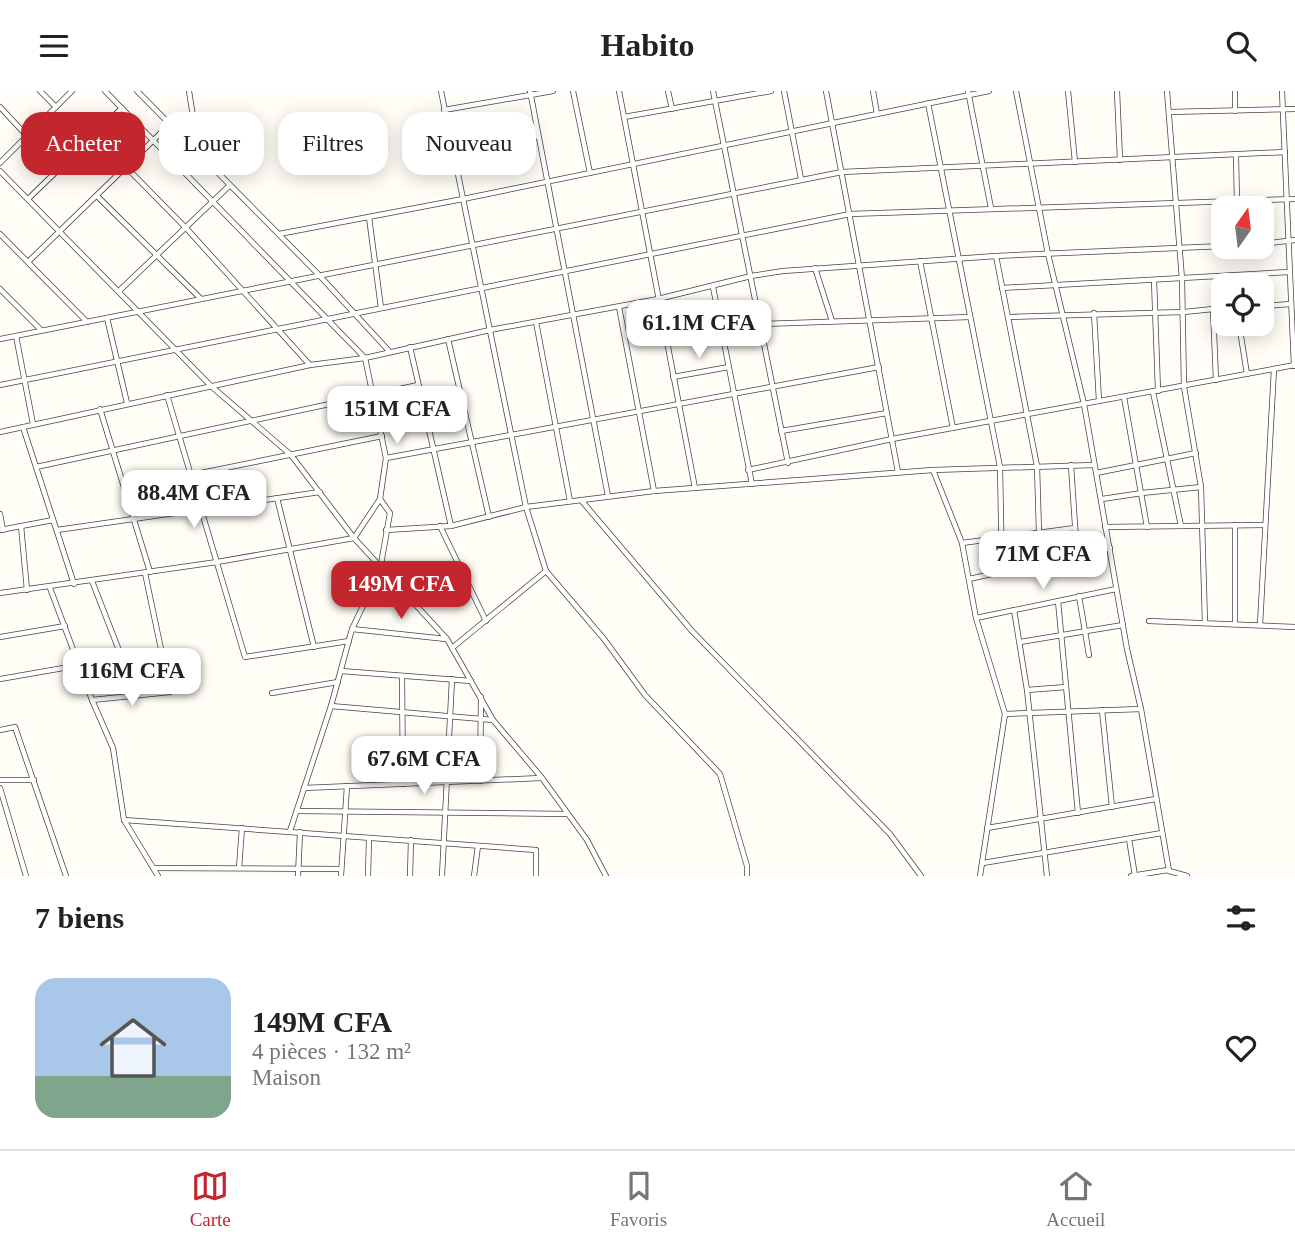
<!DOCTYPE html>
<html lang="fr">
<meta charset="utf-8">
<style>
:root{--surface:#fff;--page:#f2f2f2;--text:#222;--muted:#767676;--line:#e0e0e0;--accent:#c4262e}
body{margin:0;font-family:"Times New Roman",serif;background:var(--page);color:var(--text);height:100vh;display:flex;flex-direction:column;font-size:26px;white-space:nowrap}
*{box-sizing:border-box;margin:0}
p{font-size:23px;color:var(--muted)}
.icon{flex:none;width:38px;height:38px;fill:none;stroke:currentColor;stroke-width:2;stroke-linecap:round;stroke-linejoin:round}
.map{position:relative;height:785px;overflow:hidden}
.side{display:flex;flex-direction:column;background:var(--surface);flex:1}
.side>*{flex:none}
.banner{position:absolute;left:21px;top:21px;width:700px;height:63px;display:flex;gap:14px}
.needle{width:46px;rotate:14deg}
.fabs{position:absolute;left:1211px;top:105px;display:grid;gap:14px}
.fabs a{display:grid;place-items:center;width:63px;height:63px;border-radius:14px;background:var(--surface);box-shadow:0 4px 18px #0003;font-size:35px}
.price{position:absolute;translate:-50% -60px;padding:0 16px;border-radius:14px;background:#fff;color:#222;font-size:23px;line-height:46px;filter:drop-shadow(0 2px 4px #0008)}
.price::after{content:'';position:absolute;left:50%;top:42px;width:21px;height:16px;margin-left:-10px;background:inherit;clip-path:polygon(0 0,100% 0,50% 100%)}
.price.current{background:var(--accent);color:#fff}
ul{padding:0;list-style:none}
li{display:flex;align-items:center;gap:21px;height:175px;padding:0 35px}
li span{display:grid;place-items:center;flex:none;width:196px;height:140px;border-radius:21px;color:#555}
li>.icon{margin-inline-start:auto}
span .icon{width:84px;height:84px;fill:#fffc;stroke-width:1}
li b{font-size:30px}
h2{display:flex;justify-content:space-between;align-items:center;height:84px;padding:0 35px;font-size:30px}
.chip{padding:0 24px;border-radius:21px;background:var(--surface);box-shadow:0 4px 18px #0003;font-size:24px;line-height:63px}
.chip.current{background:var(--accent);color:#fff}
header{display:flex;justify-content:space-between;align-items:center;height:91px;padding:0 35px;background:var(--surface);font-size:32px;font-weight:700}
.tab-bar{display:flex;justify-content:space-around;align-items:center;height:98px;border-top:2px solid var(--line);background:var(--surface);font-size:19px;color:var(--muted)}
.tab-bar a{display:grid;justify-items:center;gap:4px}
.tab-bar .current{color:var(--accent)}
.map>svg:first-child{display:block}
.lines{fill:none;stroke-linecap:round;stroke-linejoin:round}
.street-casing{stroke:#444;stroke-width:6}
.street{stroke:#fff;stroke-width:4.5}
</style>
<header><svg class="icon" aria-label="menu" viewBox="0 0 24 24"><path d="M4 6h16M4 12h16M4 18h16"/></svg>Habito<svg class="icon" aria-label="search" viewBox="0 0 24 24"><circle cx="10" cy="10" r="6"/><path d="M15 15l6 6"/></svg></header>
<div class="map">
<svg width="1295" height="785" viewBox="0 0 1295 785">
<rect width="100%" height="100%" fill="#fffdf5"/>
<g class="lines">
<g class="street-casing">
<g id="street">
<polyline points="40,0 56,16"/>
<polyline points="105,0 365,267 386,367 380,408 390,422 380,479 352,538 331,615 290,740"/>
<polyline points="137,0 319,184 389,260"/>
<polyline points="189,0 199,64"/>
<polyline points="441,0 526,416 546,480 604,548 645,604 720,683 747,775 747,785"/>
<polyline points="530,0 608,405"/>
<polyline points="573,0 590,82"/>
<polyline points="619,0 695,397"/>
<polyline points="668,0 672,18"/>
<polyline points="713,0 788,372"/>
<polyline points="784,0 801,88"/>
<polyline points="826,0 898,381"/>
<polyline points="873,0 877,23"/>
<polyline points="968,0 991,117"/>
<polyline points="1016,0 1048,163 1084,313 1127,558 1141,618 1169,780 1187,785"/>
<polyline points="1068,0 1075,71"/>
<polyline points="1117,0 1120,69"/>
<polyline points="1167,0 1182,188 1184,296 1201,396 1205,532"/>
<polyline points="1235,0 1235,20"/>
<polyline points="1282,0 1294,275"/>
<polyline points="928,12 1000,376 1002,480"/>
<polyline points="0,16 27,45"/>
<polyline points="444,19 553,0"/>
<polyline points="1169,21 1295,18"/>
<polyline points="624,26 771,0"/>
<polyline points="36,36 67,70"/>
<polyline points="454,63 538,45"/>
<polyline points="1236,65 1237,111"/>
<polyline points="0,72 72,0"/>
<polyline points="126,76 186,137 309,273"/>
<polyline points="0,80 211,295 291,364 354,447 447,548 493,629 542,687 587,749 606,785"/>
<polyline points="97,105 200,207"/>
<polyline points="28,108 122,17"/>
<polyline points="1252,110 1252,117"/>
<polyline points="369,126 381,217"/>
<polyline points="0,143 87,231"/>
<polyline points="279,143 463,108 989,0"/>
<polyline points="1262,153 1295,149"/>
<polyline points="996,165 1037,375 1039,442"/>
<polyline points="920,170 953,337"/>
<polyline points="28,171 169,34"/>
<polyline points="815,177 832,230"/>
<polyline points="1154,189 1158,300"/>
<polyline points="713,196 752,393"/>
<polyline points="1002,197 1289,181"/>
<polyline points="0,198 41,239"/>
<polyline points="119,200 229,95"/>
<polyline points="1262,215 1291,213"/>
<polyline points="619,216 654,400"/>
<polyline points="1213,218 1216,289"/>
<polyline points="1094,222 1099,310"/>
<polyline points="1008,226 1184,221 1223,217"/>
<polyline points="107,227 127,312"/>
<polyline points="536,231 570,410"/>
<polyline points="760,233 970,226"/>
<polyline points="1239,233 1247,283"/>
<polyline points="16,245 33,333"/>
<polyline points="0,248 842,81 1285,61"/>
<polyline points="448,248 489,426"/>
<polyline points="410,256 451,435"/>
<polyline points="673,286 729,276"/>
<polyline points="0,294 850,123 1295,108"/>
<polyline points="1153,301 1181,435"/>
<polyline points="167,304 245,566 349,550"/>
<polyline points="1124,306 1147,436"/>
<polyline points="100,318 150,481"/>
<polyline points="23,336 74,493"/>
<polyline points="781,340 887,322"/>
<polyline points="0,341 310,274 365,267 490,239 658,208 751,185 783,180 996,165 1223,155"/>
<polyline points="386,367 879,276"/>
<polyline points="1071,374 1077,464"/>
<polyline points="36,376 418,294"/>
<polyline points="748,379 892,348 1295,274"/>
<polyline points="933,379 962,452 976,527 1005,623 980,785"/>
<polyline points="1096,382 1196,362"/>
<polyline points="191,384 382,345"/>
<polyline points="277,407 314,556"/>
<polyline points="1102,408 1142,402 1201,396"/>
<polyline points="581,409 692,540 890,743 921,785"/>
<polyline points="0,423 3,439"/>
<polyline points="1235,434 1235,533"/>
<polyline points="21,435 27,499"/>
<polyline points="440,435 486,530"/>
<polyline points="1105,436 1265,434"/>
<polyline points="0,439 53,429"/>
<polyline points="57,439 320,401"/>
<polyline points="386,439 451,435 526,416 654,400 933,379 1094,374"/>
<polyline points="962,452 1075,437"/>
<polyline points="969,488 1110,457"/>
<polyline points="92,490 122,567"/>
<polyline points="50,497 92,609 113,657 124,729 158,785"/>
<polyline points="0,502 217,471 354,447 380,408"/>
<polyline points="1079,505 1089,564"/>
<polyline points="1058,510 1078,722"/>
<polyline points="1014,519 1027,599 1047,785"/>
<polyline points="976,527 1116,498"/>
<polyline points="1149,530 1295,536"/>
<polyline points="1260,534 1274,278"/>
<polyline points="352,538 446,548"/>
<polyline points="0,546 65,535"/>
<polyline points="1020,551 1123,534"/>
<polyline points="452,557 546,480"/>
<polyline points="341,580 471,590"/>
<polyline points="402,585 403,693"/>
<polyline points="0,588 161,560"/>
<polyline points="1027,599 1066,596"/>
<polyline points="272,602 338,591"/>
<polyline points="92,609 170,601 145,482"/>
<polyline points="331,615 493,629"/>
<polyline points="1102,619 1112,716"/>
<polyline points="1005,623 1141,618"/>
<polyline points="0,639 15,636 66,785"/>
<polyline points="0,689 34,689"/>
<polyline points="480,690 481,606"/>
<polyline points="0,697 26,785"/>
<polyline points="304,697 541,687"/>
<polyline points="297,720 567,723"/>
<polyline points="124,729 536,759 536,785"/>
<polyline points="987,737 1156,708"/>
<polyline points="1129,748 1135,785"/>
<polyline points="983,772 1162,742"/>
<polyline points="154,777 341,778"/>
<polyline points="239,777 242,737"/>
<polyline points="298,785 300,741"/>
<polyline points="341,785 347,695"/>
<polyline points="368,785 369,747"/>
<polyline points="410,785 411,749"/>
<polyline points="442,785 452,588"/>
<polyline points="474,785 478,755"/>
<polyline points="1131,785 1168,779"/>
</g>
</g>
<use href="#street" class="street"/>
</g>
</svg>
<div class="fabs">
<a><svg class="needle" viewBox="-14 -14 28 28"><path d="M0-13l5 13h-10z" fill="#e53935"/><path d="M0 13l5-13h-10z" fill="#767676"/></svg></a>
<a><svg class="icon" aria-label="locate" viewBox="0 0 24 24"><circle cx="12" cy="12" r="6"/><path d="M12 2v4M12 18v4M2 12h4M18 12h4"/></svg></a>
</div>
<b class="price" style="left:699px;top:269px">61.1M CFA</b>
<b class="price" style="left:397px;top:355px">151M CFA</b>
<b class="price" style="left:194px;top:439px">88.4M CFA</b>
<b class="price" style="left:1043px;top:500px">71M CFA</b>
<b class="price current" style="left:401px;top:530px">149M CFA</b>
<b class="price" style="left:132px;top:617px">116M CFA</b>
<b class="price" style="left:424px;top:705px">67.6M CFA</b>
<div class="banner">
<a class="chip current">Acheter</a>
<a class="chip">Louer</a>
<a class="chip">Filtres</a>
<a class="chip">Nouveau</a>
</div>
</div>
<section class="side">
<h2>7 biens<svg class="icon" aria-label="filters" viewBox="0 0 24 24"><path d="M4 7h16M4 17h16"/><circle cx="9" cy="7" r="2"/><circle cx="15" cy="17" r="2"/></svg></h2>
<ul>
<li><span style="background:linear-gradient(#a9c7e8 70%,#7fa58c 0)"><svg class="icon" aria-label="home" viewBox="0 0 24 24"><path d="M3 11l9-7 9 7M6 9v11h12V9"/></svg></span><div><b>149M CFA</b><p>4 pièces · 132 m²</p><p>Maison</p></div><svg class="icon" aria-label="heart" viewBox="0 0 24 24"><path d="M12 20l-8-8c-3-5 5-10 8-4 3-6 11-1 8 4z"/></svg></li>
</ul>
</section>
<nav class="tab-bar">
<a class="current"><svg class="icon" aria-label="map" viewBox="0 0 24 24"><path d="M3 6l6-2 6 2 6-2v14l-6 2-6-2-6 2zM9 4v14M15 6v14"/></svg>Carte</a>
<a><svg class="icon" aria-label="saved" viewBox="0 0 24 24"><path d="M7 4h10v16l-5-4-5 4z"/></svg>Favoris</a>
<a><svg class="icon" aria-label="home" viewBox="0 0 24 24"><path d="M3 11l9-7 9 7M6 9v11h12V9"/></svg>Accueil</a>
</nav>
